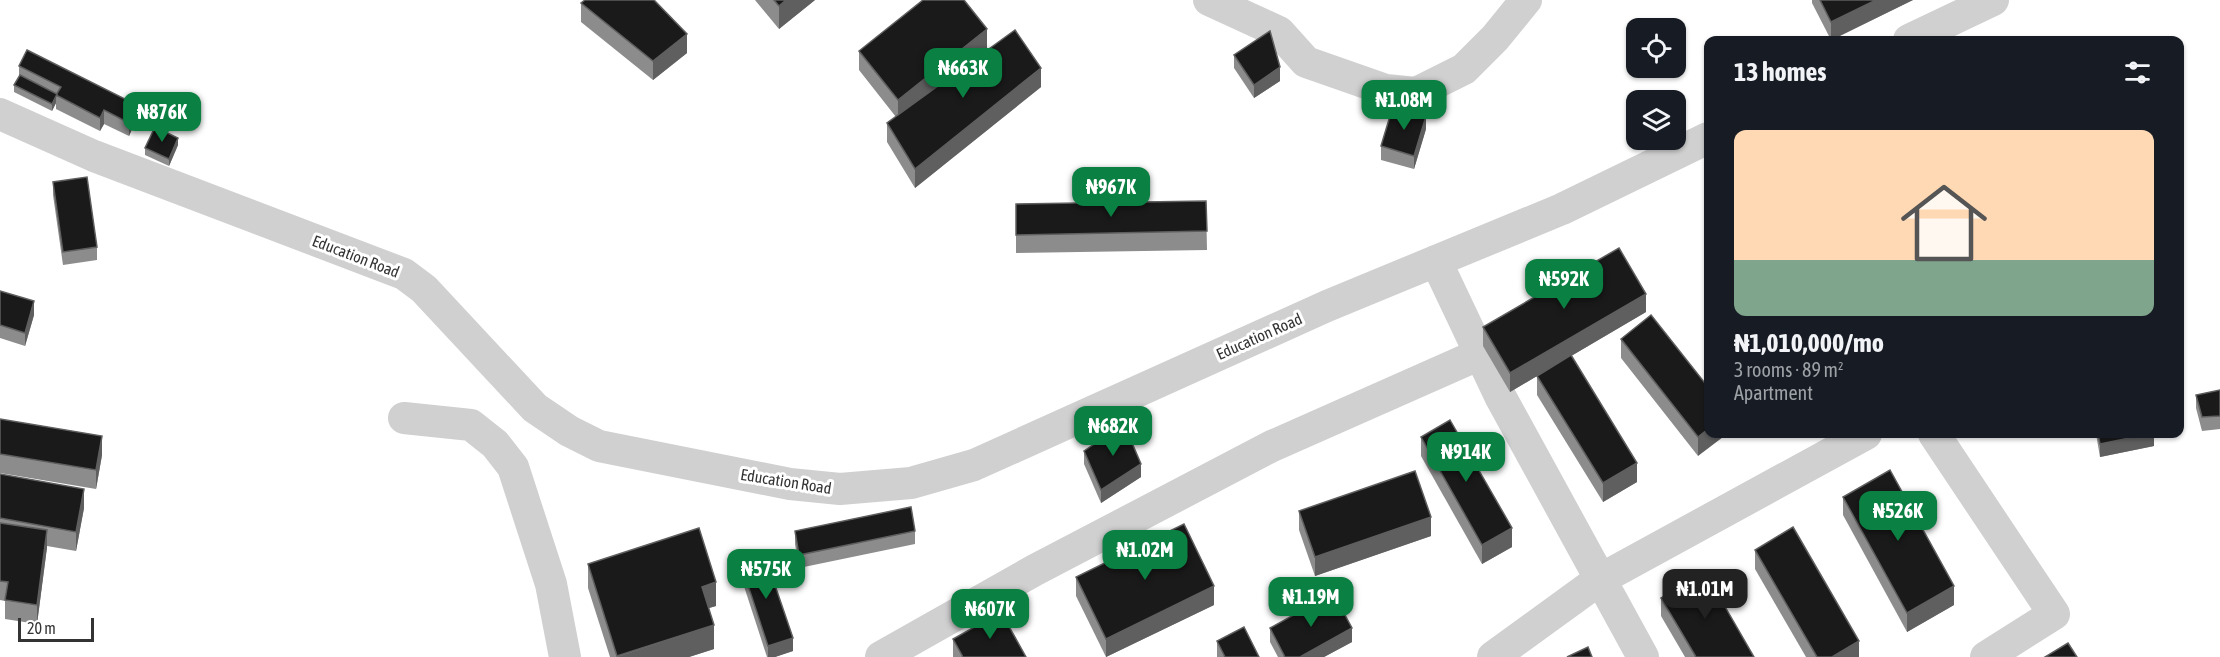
<!DOCTYPE html>
<meta charset="utf-8">
<style>
:root{--surface:#171b24;--page:#242831;--text:#f1f3f6;--muted:#9ea1a6;--line:#363941;--accent:#0b8043}
body{margin:0;font-family:"Asap Condensed",sans-serif;background:var(--page);color:var(--text);height:100vh;display:flex;flex-direction:column;font-size:22px;white-space:nowrap}
*{box-sizing:border-box;margin:0}
p{font-size:20px;color:var(--muted)}
.icon{flex:none;width:33px;height:33px;fill:none;stroke:currentColor;stroke-width:2;stroke-linecap:round;stroke-linejoin:round}
.map{position:relative;flex:1;overflow:hidden}
.panel{position:absolute;left:1704px;top:36px;width:480px;height:402px;display:flex;flex-direction:column;background:var(--surface);border-radius:12px;box-shadow:0 2px 4px #0004}
.panel>*{flex:none}
.buttons{position:absolute;left:1626px;top:18px;display:grid;gap:12px}
.buttons a{display:grid;place-items:center;width:60px;height:60px;border-radius:12px;background:var(--surface);box-shadow:0 2px 4px #0004;font-size:30px}
.scale{position:absolute;left:18px;bottom:15px;width:76px;box-sizing:border-box;padding-left:6px;border:3px solid #333;border-top:0;font-size:16px;line-height:21px;white-space:nowrap;color:#333;-webkit-text-stroke:4px #fff;paint-order:stroke}
.price{position:absolute;translate:-50% -51px;padding:0 14px;border-radius:12px;background:var(--accent);color:#fff;font-size:20px;line-height:39px;filter:drop-shadow(0 2px 3px #0008)}
.price::after{content:'';position:absolute;left:50%;top:36px;width:18px;height:14px;margin-left:-9px;background:inherit;clip-path:polygon(0 0,100% 0,50% 100%)}
.price.active{background:#222;color:#fff}
ul{padding:0;list-style:none}
li{display:grid;align-content:center;gap:12px;height:318px;padding:0 30px}
li+li{border-top:2px solid var(--line)}
li span{display:grid;place-items:center;height:186px;border-radius:12px;color:#555}
li>.icon{margin-inline-start:auto}
span .icon{width:108px;height:108px;fill:#fffc;stroke-width:1}
li b{font-size:26px}
h2{display:flex;justify-content:space-between;align-items:center;height:72px;padding:0 30px;font-size:26px}
.map>svg:first-child{display:block}
.lines{fill:none;stroke-linecap:round;stroke-linejoin:round}
.minor{stroke:#d0d0d0;stroke-width:32}
.wall{fill:#8c8c8c}
.shaded-wall{fill:#5f5f5f}
.building{fill:#1a1a1a;stroke:#5f5f5f;stroke-width:1.5}
.labels{text-anchor:middle;stroke-width:6;stroke-linejoin:round;paint-order:stroke}
.street-label{font-size:16px;fill:#333;stroke:#fff}
</style>
<div class="map">
<svg width="2220" height="657" viewBox="0 0 2220 657">
<rect width="100%" height="100%" fill="#fff"/>
<g class="lines">
<g class="minor">
<polyline points="1209,0 1279,32 1306,62 1386,90 1416,93 1464,69 1495,38 1526,0"/>
<polyline points="1909,40 1993,0"/>
<polyline points="0,114 94,156 404,274 424,289 535,408 569,431 599,446 790,484 840,489 911,483 974,465 1327,306 1562,209 1708,138"/>
<polyline points="1436,261 1500,396 1643,657"/>
<polyline points="404,418 471,425 495,444 513,467 551,584 565,657"/>
<polyline points="1934,434 2054,614 1986,657"/>
<polyline points="881,657 1035,570 1272,446 1480,354"/>
<polyline points="1493,657 1599,580 1866,434"/>
</g>
</g>
<g class="wall">
<polygon points="755,0 815,0 779,29"/>
<polygon points="1812,0 1913,0 1832,40 1831,40 1812,3"/>
<polygon points="581,3 687,53 653,80 581,22"/>
<polygon points="987,48 943,83 1041,87 915,188 887,142 887,123 896,117 859,70 859,51"/>
<polygon points="1234,55 1280,81 1254,98 1234,68"/>
<polygon points="19,66 137,118 129,136 104,124 100,131 56,109 56,103 52,111 14,92 14,85 19,76"/>
<polygon points="1426,129 1414,169 1381,160 1381,146"/>
<polygon points="178,145 169,166 145,155 145,148"/>
<polygon points="53,182 97,247 97,260 63,265 53,195"/>
<polygon points="1206,201 1207,250 1016,253 1016,204"/>
<polygon points="0,291 34,315 25,346 0,338"/>
<polygon points="1646,312 1571,356 1637,482 1603,502 1537,395 1537,376 1510,392 1483,346 1483,327"/>
<polygon points="1621,339 1708,387 1698,456 1621,358"/>
<polygon points="2220,390 2220,429 2202,431 2196,408 2196,395"/>
<polygon points="0,419 102,455 96,489 0,473"/>
<polygon points="2096,434 2154,434 2154,446 2100,457"/>
<polygon points="1421,437 1512,547 1482,564 1421,456"/>
<polygon points="1084,451 1141,477 1101,503 1084,464"/>
<polygon points="0,474 84,508 76,551 47,546 37,624 5,619 5,601 0,600"/>
<polygon points="1843,497 1954,605 1907,632 1843,515"/>
<polygon points="1299,511 1431,536 1315,576 1299,530"/>
<polygon points="795,531 915,531 915,544 799,568 795,544"/>
<polygon points="1755,550 1859,657 1806,657 1755,569"/>
<polygon points="740,561 793,651 775,657 767,657 740,574"/>
<polygon points="588,564 716,606 709,608 714,649 689,657 610,657 588,588"/>
<polygon points="1076,577 1214,605 1106,657 1076,596"/>
<polygon points="1661,598 1754,657 1685,657 1661,616"/>
<polygon points="1270,628 1352,642 1324,657 1278,657 1270,642"/>
<polygon points="953,639 1026,657 953,657"/>
<polygon points="1217,641 1259,657 1217,657"/>
</g>
<g class="shaded-wall">
<polygon points="786,0 815,0 779,29 779,6"/>
<polygon points="1876,0 1913,0 1831,40 1831,22"/>
<polygon points="987,29 987,48 898,119 898,100"/>
<polygon points="687,34 687,53 653,80 653,61"/>
<polygon points="1280,67 1280,81 1254,98 1254,85"/>
<polygon points="1041,68 1041,87 915,188 915,169"/>
<polygon points="56,96 56,103 52,111 52,104"/>
<polygon points="137,105 137,118 129,136 129,123"/>
<polygon points="104,110 104,124 100,131 100,118"/>
<polygon points="1426,116 1426,129 1414,169 1414,156"/>
<polygon points="178,138 178,145 169,166 169,159"/>
<polygon points="1646,294 1646,312 1510,392 1510,373"/>
<polygon points="34,301 34,315 25,346 25,333"/>
<polygon points="1708,429 1708,434 1727,434 1698,456 1698,437"/>
<polygon points="2149,434 2154,434 2154,446 2100,457 2100,444"/>
<polygon points="102,436 102,455 96,489 96,470"/>
<polygon points="1637,463 1637,482 1603,502 1603,483"/>
<polygon points="1141,464 1141,477 1101,503 1101,490"/>
<polygon points="84,489 84,508 76,551 76,532"/>
<polygon points="1431,517 1431,536 1315,576 1315,557"/>
<polygon points="1512,528 1512,547 1482,564 1482,545"/>
<polygon points="47,530 47,548 37,624 37,605"/>
<polygon points="716,582 716,606 702,610 702,587"/>
<polygon points="1214,586 1214,605 1106,657 1106,639"/>
<polygon points="1954,586 1954,605 1907,632 1907,613"/>
<polygon points="714,625 714,649 689,657 617,657"/>
<polygon points="1352,628 1352,642 1324,657 1300,657"/>
<polygon points="793,638 793,651 775,657 768,657 768,646"/>
<polygon points="1859,641 1859,657 1832,657"/>
</g>
<g class="building">
<polygon points="585,0 654,0 687,34 653,61 581,3"/>
<polygon points="774,0 786,0 779,6"/>
<polygon points="923,0 964,0 987,29 898,100 859,51"/>
<polygon points="1820,0 1876,0 1831,22"/>
<polygon points="1015,30 1041,68 915,169 887,123"/>
<polygon points="1270,31 1280,67 1254,85 1234,55"/>
<polygon points="27,50 137,105 129,123 104,110 100,118 56,95 61,87 19,66"/>
<polygon points="20,75 57,94 52,104 14,85"/>
<polygon points="1393,106 1426,116 1414,156 1381,146"/>
<polygon points="155,127 178,138 169,159 145,148"/>
<polygon points="87,177 97,247 63,252 53,182"/>
<polygon points="1206,201 1207,231 1016,235 1016,204"/>
<polygon points="1619,248 1646,294 1510,373 1483,327"/>
<polygon points="0,291 34,301 25,333 0,325"/>
<polygon points="1651,315 1708,387 1708,429 1698,437 1621,339"/>
<polygon points="1571,355 1637,463 1603,483 1537,376"/>
<polygon points="2220,390 2220,416 2202,417 2196,395"/>
<polygon points="0,419 102,436 96,470 0,454"/>
<polygon points="1450,420 1512,528 1482,545 1421,437"/>
<polygon points="1124,424 1141,464 1101,490 1084,451"/>
<polygon points="2098,434 2149,434 2100,444"/>
<polygon points="1890,470 1954,586 1907,613 1843,497"/>
<polygon points="1415,471 1431,517 1315,557 1299,511"/>
<polygon points="0,474 84,489 76,532 0,518"/>
<polygon points="911,507 915,531 799,555 795,531"/>
<polygon points="0,523 47,530 37,605 5,600 8,582 0,581"/>
<polygon points="1184,524 1214,586 1106,639 1076,577"/>
<polygon points="1793,527 1859,641 1832,657 1817,657 1755,550"/>
<polygon points="699,528 716,582 702,587 714,625 617,656 588,564"/>
<polygon points="764,553 793,638 768,646 740,561"/>
<polygon points="1705,572 1754,657 1696,657 1661,598"/>
<polygon points="1333,593 1352,628 1300,657 1285,657 1270,628"/>
<polygon points="1001,612 1026,657 963,657 953,639"/>
<polygon points="1244,627 1259,657 1225,657 1217,641"/>
<polygon points="2068,643 2077,657 2045,657"/>
<polygon points="1588,647 1592,657 1567,657"/>
</g>
<g class="labels">
<g class="street-label">
<text transform="translate(356 256) rotate(21)" y="6">Education Road</text>
<text transform="translate(1259 336) rotate(-24)" y="6">Education Road</text>
<text transform="translate(786 481) rotate(9)" y="6">Education Road</text>
</g>
</g>
</svg>
<div class="buttons">
<a><svg class="icon" aria-label="locate" viewBox="0 0 24 24"><circle cx="12" cy="12" r="6"/><path d="M12 2v4M12 18v4M2 12h4M18 12h4"/></svg></a>
<a><svg class="icon" aria-label="layers" viewBox="0 0 24 24"><path d="M12 4l9 5-9 5-9-5zM3 14l9 5 9-5"/></svg></a>
</div>
<div class="scale">20 m</div>
<b class="price" style="left:963px;top:99px">₦663K</b>
<b class="price" style="left:1404px;top:131px">₦1.08M</b>
<b class="price" style="left:162px;top:143px">₦876K</b>
<b class="price" style="left:1111px;top:218px">₦967K</b>
<b class="price" style="left:1564px;top:310px">₦592K</b>
<b class="price" style="left:1113px;top:457px">₦682K</b>
<b class="price" style="left:1466px;top:483px">₦914K</b>
<b class="price" style="left:1898px;top:542px">₦526K</b>
<b class="price" style="left:1145px;top:581px">₦1.02M</b>
<b class="price" style="left:766px;top:600px">₦575K</b>
<b class="price active" style="left:1705px;top:620px">₦1.01M</b>
<b class="price" style="left:1311px;top:628px">₦1.19M</b>
<b class="price" style="left:990px;top:640px">₦607K</b>
<section class="panel">
<h2>13 homes<svg class="icon" aria-label="filters" viewBox="0 0 24 24"><path d="M4 7h16M4 17h16"/><circle cx="9" cy="7" r="2"/><circle cx="15" cy="17" r="2"/></svg></h2>
<ul>
<li><span style="background:linear-gradient(#ffd9b3 70%,#7fa58c 0)"><svg class="icon" aria-label="home" viewBox="0 0 24 24"><path d="M3 11l9-7 9 7M6 9v11h12V9"/></svg></span><div><b>₦1,010,000/mo</b><p>3 rooms · 89 m²</p><p>Apartment</p></div></li>
</ul>
</section>
</div>
